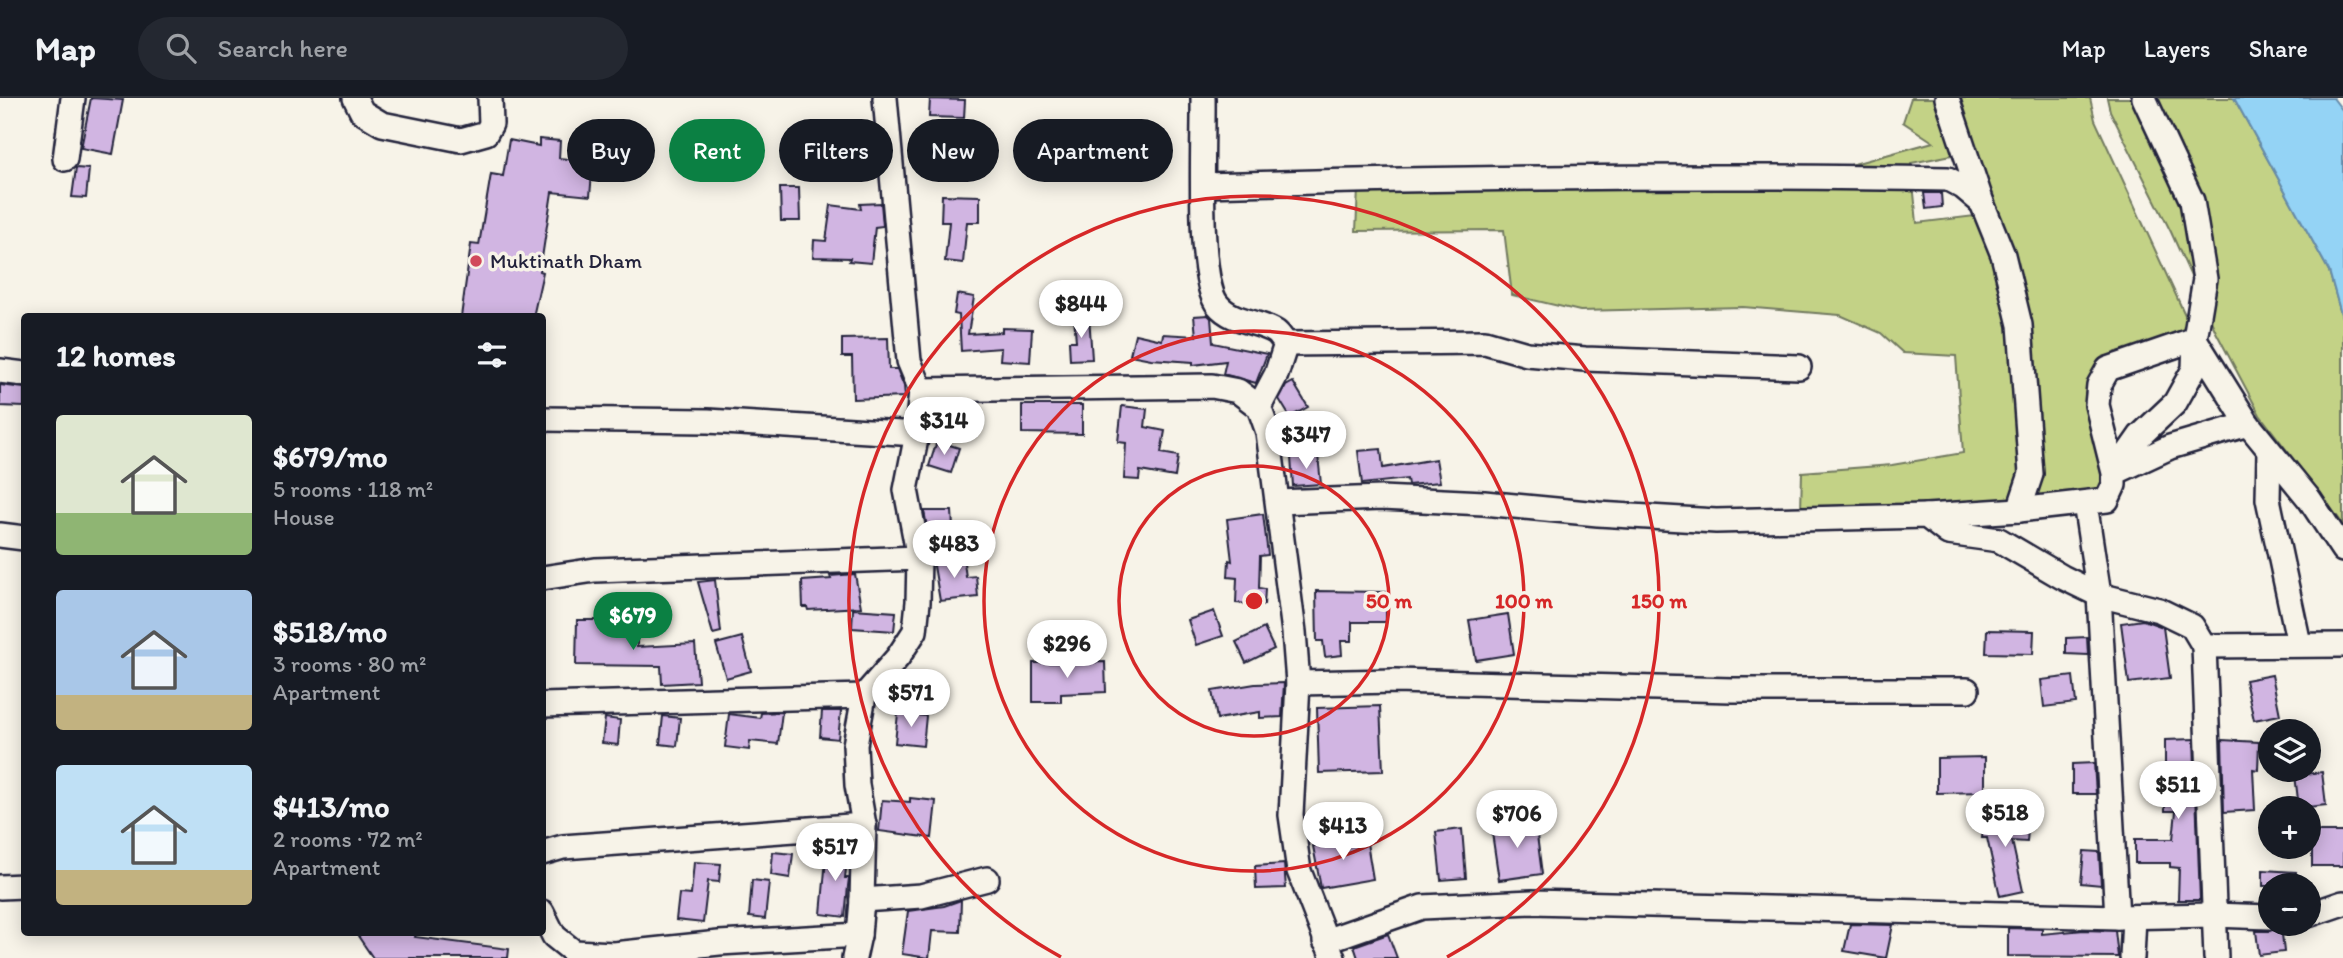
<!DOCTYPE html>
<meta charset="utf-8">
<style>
:root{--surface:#171b24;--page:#242831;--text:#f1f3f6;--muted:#9ea1a6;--line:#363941;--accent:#0b8043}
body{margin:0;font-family:Itim,sans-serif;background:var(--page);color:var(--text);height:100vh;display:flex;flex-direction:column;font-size:26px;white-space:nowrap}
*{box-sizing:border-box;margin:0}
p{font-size:23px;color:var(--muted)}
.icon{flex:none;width:38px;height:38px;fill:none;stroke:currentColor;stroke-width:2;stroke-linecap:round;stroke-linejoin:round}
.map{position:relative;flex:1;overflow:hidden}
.drawer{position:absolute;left:21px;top:215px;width:525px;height:623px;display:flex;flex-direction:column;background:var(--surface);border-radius:7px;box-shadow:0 4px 18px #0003}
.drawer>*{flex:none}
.hud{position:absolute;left:567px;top:21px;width:665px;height:63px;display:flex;gap:14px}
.buttons{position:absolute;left:2258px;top:621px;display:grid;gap:14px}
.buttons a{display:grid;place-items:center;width:63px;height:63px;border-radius:50%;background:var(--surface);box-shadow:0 4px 18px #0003;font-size:35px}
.price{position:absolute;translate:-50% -60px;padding:0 16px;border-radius:24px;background:#fff;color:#222;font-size:23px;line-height:46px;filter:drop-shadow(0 2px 4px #0008)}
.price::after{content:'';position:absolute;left:50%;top:42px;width:21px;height:16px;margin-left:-10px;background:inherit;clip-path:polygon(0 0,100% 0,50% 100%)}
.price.current{background:var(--accent);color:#fff}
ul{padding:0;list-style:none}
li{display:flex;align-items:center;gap:21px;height:175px;padding:0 35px}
li span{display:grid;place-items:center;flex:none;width:196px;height:140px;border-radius:7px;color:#555}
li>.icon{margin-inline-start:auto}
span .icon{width:84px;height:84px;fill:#fffc;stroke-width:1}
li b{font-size:30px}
h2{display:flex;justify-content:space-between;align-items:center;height:84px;padding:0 35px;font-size:30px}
.pill{padding:0 24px;border-radius:32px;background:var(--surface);box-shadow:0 4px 18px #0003;font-size:24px;line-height:63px}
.pill.current{background:var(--accent);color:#fff}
header{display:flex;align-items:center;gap:42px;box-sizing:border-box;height:98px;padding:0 35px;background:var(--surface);border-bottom:2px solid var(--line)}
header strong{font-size:33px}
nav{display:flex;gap:38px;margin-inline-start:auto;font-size:24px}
.search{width:490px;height:63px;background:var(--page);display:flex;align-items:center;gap:18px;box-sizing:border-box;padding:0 24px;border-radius:38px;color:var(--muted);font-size:26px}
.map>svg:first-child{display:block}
.green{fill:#c3d286;stroke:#727a60;stroke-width:2}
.water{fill:#94d3f5;stroke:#668cab;stroke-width:2}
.building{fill:#d1b5e2;stroke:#22223b;stroke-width:2}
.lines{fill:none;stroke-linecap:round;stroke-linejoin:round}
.minor-casing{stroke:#22223b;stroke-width:28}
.minor{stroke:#f7f3e8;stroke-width:23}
.ring{fill:none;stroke:#d62828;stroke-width:3.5}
.poi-dot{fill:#d1495b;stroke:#f7f3e8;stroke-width:2.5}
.labels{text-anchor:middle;stroke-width:7;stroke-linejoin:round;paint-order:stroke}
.poi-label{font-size:21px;fill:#22223b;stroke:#f7f3e8;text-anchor:start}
.centre{fill:#d62828;stroke:#f7f3e8;stroke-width:3.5}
.ring-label{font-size:21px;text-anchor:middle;font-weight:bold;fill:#d62828;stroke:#f7f3e8;stroke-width:7;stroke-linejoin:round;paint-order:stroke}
</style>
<header>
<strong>Map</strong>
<div class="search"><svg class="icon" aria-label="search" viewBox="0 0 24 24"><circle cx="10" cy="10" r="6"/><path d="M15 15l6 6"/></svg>Search here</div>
<nav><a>Map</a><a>Layers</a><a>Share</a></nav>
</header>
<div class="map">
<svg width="2343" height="860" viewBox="0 0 2343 860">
<rect width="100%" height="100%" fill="#f7f3e8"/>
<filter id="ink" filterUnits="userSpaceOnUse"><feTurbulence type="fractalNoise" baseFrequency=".0143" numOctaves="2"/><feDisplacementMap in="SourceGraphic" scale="14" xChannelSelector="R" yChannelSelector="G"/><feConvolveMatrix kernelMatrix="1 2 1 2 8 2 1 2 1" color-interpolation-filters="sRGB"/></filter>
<g filter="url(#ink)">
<g class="green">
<polygon points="1911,0 1935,0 1962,55 1911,65 1917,125 1983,117 2013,231 2024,380 2017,406 1801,413 1802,374 1892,367 1963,355 1956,258 1903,255 1881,235 1840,217 1743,209 1580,213 1512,197 1504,132 1356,133 1359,70 1843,69 1933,44 1903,24"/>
<polygon points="1957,0 2090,0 2095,22 2192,232 2104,265 2108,394 2037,399 2005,143 1993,96 1978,65"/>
<polygon points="2107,0 2234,0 2329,173 2343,223 2343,426 2260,317 2216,234 2171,134 2110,13"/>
</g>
<polygon class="water" points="2234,0 2333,0 2343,13 2343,223 2329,173"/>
<g class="building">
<polygon points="91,0 123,2 113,56 81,50"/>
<polygon points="930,1 965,2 964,20 929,19"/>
<polygon points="853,40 875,40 877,65 852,62"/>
<polygon points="539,41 560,43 559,60 593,64 590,98 552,94 540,173 543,174 533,219 461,219 471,146 479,147 491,76 503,78 509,42 539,48"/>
<polygon points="76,70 89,71 86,100 72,99"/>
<polygon points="780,90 799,90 800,123 781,123"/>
<polygon points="1924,95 1941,95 1942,109 1926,111"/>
<polygon points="942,97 980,98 980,124 967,124 963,165 945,163 949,124 941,124"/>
<polygon points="881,105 883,128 875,129 871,165 849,163 850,160 813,159 814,142 826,143 831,107 861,111 860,106"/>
<polygon points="957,196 974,199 968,236 1002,234 1002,230 1032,231 1030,264 1000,262 1001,250 961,253 959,217 954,216"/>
<polygon points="1089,217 1092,261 1070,262 1069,243 1076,243 1074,218"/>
<polygon points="1208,217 1211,220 1213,245 1267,256 1256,285 1223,276 1226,263 1193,267 1193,264 1151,261 1130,257 1135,236 1162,242 1163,236 1196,238 1194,218"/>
<polygon points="888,240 889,271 897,271 904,288 905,299 853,301 852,259 842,259 842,241"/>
<polygon points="1293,284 1308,309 1290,319 1279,301 1286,288"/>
<polygon points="0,287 24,290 24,309 0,308"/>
<polygon points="1022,307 1082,307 1082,336 1022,335"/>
<polygon points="1122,308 1147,311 1145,329 1165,333 1161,355 1178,358 1175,379 1140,373 1139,382 1124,381 1126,345 1118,344"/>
<polygon points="937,343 959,350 951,375 929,368"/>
<polygon points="1381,351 1383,370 1436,361 1440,384 1408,387 1407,381 1362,386 1358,353"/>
<polygon points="1318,357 1321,386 1293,388 1291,359"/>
<polygon points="924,413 952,413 953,429 927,429"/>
<polygon points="1263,416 1268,457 1260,458 1259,490 1265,491 1264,507 1236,505 1237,480 1228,479 1229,462 1232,463 1227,421"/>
<polygon points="963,458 966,479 976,478 978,499 940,503 933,462"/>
<polygon points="855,476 861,509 808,512 807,509 803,509 802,483 831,481 830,478"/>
<polygon points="715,482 721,534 713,536 698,484"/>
<polygon points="1316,493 1386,494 1386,524 1352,524 1352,543 1341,543 1342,557 1325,559 1323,543 1317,543"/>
<polygon points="853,511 896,514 894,533 852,530"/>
<polygon points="1214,513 1223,538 1196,547 1188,522"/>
<polygon points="1508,516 1514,556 1476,562 1469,522"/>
<polygon points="577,522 599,522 599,527 637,528 637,549 695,546 698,584 662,586 661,568 576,567"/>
<polygon points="2143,522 2163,529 2170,580 2129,585 2121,525"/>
<polygon points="1264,530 1274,551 1246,565 1236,544"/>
<polygon points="1987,532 2034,533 2033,556 1986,555"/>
<polygon points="742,539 751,573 726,580 716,546"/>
<polygon points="2087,539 2088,557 2066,556 2066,540"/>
<polygon points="1105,564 1106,594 1061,596 1061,604 1033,604 1033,565"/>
<polygon points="2272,577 2280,617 2254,622 2245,582"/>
<polygon points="2073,578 2076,605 2044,609 2041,582"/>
<polygon points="1284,585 1282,619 1260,620 1260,614 1217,621 1212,593 1255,586"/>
<polygon points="1380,608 1383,673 1319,675 1317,610"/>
<polygon points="822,613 841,613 838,641 820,639"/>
<polygon points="782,614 778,646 750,643 749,652 725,649 729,616 760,620 761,615"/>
<polygon points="898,615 926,618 923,648 895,645"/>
<polygon points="663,618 680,620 677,648 660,646"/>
<polygon points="605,620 620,622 618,647 602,645"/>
<polygon points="2194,641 2200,802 2178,802 2179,770 2170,769 2170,765 2135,765 2135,741 2173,741 2176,713 2165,713 2165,642"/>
<polygon points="2222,642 2259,644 2258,672 2253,671 2255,712 2224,714"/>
<polygon points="1985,659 1985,694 1937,695 1937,660"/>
<polygon points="2094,665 2096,696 2072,696 2072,666"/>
<polygon points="2322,674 2326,707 2299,710 2295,677"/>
<polygon points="910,700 936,703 932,740 879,733 882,702 910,704"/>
<polygon points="1985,716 2029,720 2027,744 2012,743 2023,793 2000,798 1987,740 1982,740"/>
<polygon points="1535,722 1542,776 1499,782 1491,728"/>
<polygon points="1462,731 1466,780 1441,782 1436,734"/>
<rect x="2312" y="734" width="31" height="34"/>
<polygon points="1366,739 1373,781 1321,790 1313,748"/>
<polygon points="827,750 848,752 845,780 849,780 848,788 845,819 821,816"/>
<polygon points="2084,753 2099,754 2101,787 2081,785"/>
<polygon points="773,754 793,756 790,780 771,777"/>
<polygon points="694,764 721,766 719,784 708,783 703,825 676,822 679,796 691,797"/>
<polygon points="1284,766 1286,790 1256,791 1255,768"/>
<polygon points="2263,772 2296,774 2295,788 2263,788"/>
<polygon points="752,782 769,784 765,821 749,819"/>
<polygon points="961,802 960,834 932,833 929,860 902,856 908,813 944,808"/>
<polygon points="1850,826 1893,827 1886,860 1844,853"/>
<polygon points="2281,827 2284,854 2259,857 2256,833 2270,833"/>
<polygon points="2008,830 2042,831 2042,836 2084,832 2115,833 2118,859 2008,858"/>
<polygon points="356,835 416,835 415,839 509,851 508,860 373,860"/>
<polygon points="1388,836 1397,860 1358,860 1354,848"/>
</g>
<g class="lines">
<g class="minor-casing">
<g id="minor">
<polyline points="355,0 362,14 382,26 461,42 486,35 491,26 490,0"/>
<polyline points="885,0 909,263 921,292 1212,288 1238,293 1259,309 1268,334 1294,534 1298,585 1291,717 1299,773 1333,860"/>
<path d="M 1203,0 C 1204,39 1196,183 1218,207 C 1232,224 1259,223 1276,234 C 1280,237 1283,243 1286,246 L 1276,277 L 1259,309"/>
<polyline points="1947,0 1982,105 2003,157 2020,227 2031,376 2019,412"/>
<polyline points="2144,0 2192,103 2205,181 2195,241 2248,326 2310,402 2343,452"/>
<polyline points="65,61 73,0"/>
<path d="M 1203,87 C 1451,80 1699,76 1948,81 L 1963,89 L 1982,105"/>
<polyline points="1286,246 1485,244 1527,256 1585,261 1799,269"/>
<polyline points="0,273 24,276"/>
<polyline points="542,321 708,323 917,336"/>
<polyline points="2269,353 2268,401 2299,546"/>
<polyline points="1278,404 1381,400 1484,405 1598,416 1716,423 1926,418 1948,435 1999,442 2062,479 2099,497 2159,512 2192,528 2204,548 2343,547"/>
<polyline points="2085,405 2099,497 2117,819"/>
<polyline points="1926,418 2019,412 2107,402 2114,387 2114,375 2097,307 2099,287 2108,271 2195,241 2194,271 2175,305 2140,338 2114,375 2170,349 2248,326"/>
<polyline points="0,437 24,440"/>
<polyline points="542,480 595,472 919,460"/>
<polyline points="2204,548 2216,860"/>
<polyline points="1298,585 1395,583 1732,592 1967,592"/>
<polyline points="542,607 864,598"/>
<polyline points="542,755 563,749 864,727"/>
<polyline points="0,789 24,788"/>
<polyline points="862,802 921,798 987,781"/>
<polyline points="542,814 554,838 574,854 614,856 719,845 859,837"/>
<polyline points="2308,817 2343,805"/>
<polyline points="1325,843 1422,809 1532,804 2117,819 2213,817 2270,819"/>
<polyline points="854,860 859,837 862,802 864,727 857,687 855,647 864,598 898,559 915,533 918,504 919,460 906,392 917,336 921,292"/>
<polyline points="2132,860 2134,819"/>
</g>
</g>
<use href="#minor" class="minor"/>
</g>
</g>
<g class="ring">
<circle cx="1254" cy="503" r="135"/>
<circle cx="1254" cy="503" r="270"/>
<path d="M1061 859A405 405 0 1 1 1447 859"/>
</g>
<circle class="poi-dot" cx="476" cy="163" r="7"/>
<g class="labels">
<g class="poi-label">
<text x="490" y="170">Muktinath Dham</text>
</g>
</g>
<circle cx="1254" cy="503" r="10" class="centre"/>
<g class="ring-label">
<text x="1389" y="510">50 m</text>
<text x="1524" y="510">100 m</text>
<text x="1659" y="510">150 m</text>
</g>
</svg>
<div class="buttons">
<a><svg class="icon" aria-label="layers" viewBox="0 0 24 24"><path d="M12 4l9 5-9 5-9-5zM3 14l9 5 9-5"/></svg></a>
<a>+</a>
<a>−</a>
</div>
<b class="price" style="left:1081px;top:242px">$844</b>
<b class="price" style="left:944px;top:359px">$314</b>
<b class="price" style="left:1306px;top:373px">$347</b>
<b class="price" style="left:954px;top:482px">$483</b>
<b class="price current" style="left:633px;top:554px">$679</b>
<b class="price" style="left:1067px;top:582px">$296</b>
<b class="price" style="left:911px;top:631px">$571</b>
<b class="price" style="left:2178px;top:723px">$511</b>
<b class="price" style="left:2005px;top:751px">$518</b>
<b class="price" style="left:1517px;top:752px">$706</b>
<b class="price" style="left:1343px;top:764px">$413</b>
<b class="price" style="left:835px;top:785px">$517</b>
<div class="hud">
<a class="pill">Buy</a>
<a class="pill current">Rent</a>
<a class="pill">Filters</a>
<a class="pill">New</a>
<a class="pill">Apartment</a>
</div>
<section class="drawer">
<h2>12 homes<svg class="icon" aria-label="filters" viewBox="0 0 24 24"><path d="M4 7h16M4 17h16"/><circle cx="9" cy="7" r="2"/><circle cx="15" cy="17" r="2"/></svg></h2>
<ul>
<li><span style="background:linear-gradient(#dfe7d0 70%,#8fb573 0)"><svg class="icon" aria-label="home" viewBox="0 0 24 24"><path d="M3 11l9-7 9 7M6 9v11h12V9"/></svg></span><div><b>$679/mo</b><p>5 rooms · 118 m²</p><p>House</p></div></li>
<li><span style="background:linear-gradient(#a9c7e8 75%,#c2b280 0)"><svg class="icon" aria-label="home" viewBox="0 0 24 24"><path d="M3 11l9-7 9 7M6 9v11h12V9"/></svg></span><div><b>$518/mo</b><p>3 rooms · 80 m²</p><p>Apartment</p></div></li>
<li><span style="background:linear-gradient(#bfe0f5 75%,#c2b280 0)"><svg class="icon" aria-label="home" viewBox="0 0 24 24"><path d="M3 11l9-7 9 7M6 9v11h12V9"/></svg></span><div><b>$413/mo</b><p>2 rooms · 72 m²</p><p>Apartment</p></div></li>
</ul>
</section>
</div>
